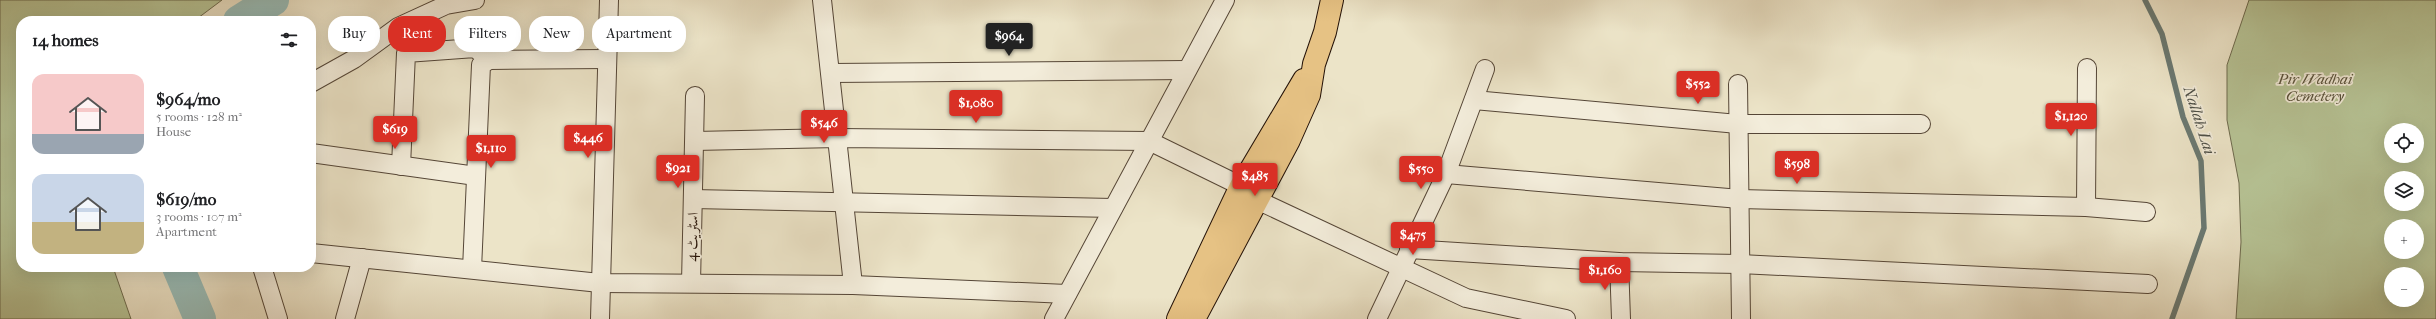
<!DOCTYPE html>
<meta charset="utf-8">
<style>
:root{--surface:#fff;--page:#f6f6f6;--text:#202124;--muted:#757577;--accent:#d93025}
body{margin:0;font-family:"IM FELL French Canon",Amiri,serif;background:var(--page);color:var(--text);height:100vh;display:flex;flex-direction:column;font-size:15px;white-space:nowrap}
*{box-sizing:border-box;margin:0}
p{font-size:13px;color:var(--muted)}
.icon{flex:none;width:22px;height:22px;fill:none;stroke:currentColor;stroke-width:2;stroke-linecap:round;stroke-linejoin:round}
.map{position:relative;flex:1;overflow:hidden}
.side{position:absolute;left:16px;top:16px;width:300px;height:256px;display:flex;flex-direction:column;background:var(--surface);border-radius:16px;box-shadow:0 4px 16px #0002}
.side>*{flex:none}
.top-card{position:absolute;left:328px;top:16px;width:380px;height:36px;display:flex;gap:8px}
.fabs{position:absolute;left:2384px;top:123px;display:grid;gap:8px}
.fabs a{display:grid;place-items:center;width:40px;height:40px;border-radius:50%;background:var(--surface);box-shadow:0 4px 16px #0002;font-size:20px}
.price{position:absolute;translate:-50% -34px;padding:0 9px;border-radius:4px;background:var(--accent);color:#fff;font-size:13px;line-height:26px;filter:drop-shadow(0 1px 2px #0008)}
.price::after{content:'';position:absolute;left:50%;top:24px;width:12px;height:9px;margin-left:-6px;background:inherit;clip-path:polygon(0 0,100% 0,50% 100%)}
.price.on{background:#222;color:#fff}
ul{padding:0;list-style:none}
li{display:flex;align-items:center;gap:12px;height:100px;padding:0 16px}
li span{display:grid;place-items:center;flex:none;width:112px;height:80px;border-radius:12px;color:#555}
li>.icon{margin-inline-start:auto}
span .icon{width:48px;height:48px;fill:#fffc;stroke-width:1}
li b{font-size:17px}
h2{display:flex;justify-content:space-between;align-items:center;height:48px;padding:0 16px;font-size:17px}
.pill{padding:0 14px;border-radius:16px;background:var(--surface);box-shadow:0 4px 16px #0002;font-size:14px;line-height:36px}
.pill.on{background:var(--accent);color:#fff}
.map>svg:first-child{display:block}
.green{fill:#b7c496;stroke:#6d6a4e;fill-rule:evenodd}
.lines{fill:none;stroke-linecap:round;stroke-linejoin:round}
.stream{stroke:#6a7972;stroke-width:5.5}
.river{stroke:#99beba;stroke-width:32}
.minor-casing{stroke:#554637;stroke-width:20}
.major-casing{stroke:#231107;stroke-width:24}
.minor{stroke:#f3eddb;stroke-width:18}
.major{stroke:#e6c284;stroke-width:22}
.labels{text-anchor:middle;stroke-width:3.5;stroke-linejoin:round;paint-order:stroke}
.park-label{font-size:15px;font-style:italic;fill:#575039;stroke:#f3eddb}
.street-label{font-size:15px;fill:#231107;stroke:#f3eddb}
.water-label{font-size:16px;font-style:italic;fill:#4c4e46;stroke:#f3eddb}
</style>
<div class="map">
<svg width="2436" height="319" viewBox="0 0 2436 319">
<rect width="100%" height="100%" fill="#ece4c8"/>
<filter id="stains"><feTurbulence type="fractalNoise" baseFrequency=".005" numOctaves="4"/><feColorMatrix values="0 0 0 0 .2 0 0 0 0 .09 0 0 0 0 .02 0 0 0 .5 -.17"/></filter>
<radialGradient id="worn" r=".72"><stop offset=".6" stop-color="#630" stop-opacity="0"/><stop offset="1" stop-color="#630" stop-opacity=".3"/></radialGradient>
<g class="green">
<polygon points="0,0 222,0 194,21 21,21 21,267 113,267 131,319 0,319"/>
<path d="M 2249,0 L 2436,0 L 2436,319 L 2236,319 L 2241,242 L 2239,183 L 2227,120 L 2227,65 ZM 2391,130 L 2417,130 L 2417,156 L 2391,156 ZM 2391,178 L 2417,178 L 2417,204 L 2391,204 ZM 2391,226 L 2417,226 L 2417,252 L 2391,252 ZM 2391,274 L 2417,274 L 2417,300 L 2391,300 Z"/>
</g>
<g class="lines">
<polyline class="stream" points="2145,0 2162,34 2183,117 2201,161 2204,228 2172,319"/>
<g class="river">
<polyline points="239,21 273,0"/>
<polyline points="178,267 200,319"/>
</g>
<g class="minor-casing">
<g id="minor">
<polyline points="822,0 853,285"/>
<polyline points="831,73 1187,70"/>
<polyline points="311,83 354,59 398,27 446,5 475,0"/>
<polyline points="1738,84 1741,319"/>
<polyline points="1474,100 1738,124 1921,124"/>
<polyline points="695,141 839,138 1149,141 1241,186"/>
<polyline points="311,153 476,176"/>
<polyline points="401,166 406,53 475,48 489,60"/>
<polyline points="1446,174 1740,199 2086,207 2146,212"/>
<polyline points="693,199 1113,208"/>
<polyline points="1257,200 1466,298 1566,319"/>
<polyline points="2086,207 2087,68"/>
<polyline points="1409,249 1619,262 1740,264 2148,284"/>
<polyline points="311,253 600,283 853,285 1067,294"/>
<polyline points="1619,262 1621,319"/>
<polyline points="262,267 278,319"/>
<polyline points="472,269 481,65 489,60 606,59"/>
<polyline points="691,283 695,96"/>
<polyline points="345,319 362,258"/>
<polyline points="600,319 609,0"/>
<polyline points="1054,319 1225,0"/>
<polyline points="1377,319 1446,174 1485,69"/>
</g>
</g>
<g class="major-casing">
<g id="major">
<polyline points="1178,319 1241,186 1304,80"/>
<polyline points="1194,319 1289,140 1309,95 1314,64 1325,32 1332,0"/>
</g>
</g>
<use href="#minor" class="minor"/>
<use href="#major" class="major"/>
</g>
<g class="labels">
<g class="park-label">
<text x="2315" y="84">Pir Wadhai<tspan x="2315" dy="17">Cemetery</tspan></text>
</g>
<g class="street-label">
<text transform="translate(692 237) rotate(-88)" y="5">اسٹریٹ 4</text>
</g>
<g class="water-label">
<text transform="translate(2200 120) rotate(72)" y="6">Nallah Lai</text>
</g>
</g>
<rect width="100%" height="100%" filter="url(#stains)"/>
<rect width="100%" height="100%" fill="url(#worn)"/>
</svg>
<div class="fabs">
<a><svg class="icon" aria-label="locate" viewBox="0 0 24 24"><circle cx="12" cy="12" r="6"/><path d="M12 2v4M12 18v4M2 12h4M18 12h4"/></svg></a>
<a><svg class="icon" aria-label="layers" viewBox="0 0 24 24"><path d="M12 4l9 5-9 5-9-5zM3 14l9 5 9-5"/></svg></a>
<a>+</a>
<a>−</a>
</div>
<b class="price on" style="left:1009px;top:57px">$964</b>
<b class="price" style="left:1698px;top:105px">$552</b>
<b class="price" style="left:976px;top:124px">$1,080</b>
<b class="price" style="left:2071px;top:137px">$1,120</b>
<b class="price" style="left:824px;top:144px">$546</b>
<b class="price" style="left:395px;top:150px">$619</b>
<b class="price" style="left:588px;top:159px">$446</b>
<b class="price" style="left:491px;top:169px">$1,110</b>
<b class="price" style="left:1797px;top:185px">$598</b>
<b class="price" style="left:678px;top:189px">$921</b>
<b class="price" style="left:1421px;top:190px">$550</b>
<b class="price" style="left:1255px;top:197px">$485</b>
<b class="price" style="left:1413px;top:256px">$475</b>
<b class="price" style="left:1605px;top:291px">$1,160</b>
<div class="top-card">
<a class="pill">Buy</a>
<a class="pill on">Rent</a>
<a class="pill">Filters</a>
<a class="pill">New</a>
<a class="pill">Apartment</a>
</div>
<section class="side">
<h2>14 homes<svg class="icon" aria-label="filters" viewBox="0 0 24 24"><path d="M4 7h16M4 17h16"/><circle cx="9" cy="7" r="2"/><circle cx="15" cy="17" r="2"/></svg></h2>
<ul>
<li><span style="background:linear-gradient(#f6c9c9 75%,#9aa5b1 0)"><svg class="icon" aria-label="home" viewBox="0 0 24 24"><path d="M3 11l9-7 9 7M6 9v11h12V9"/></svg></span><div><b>$964/mo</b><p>5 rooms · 128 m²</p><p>House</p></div></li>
<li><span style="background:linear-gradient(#c9d6e8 60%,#c2b280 0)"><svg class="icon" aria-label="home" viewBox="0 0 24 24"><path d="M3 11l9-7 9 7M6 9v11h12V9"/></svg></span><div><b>$619/mo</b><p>3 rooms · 107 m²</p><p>Apartment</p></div></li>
</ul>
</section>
</div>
